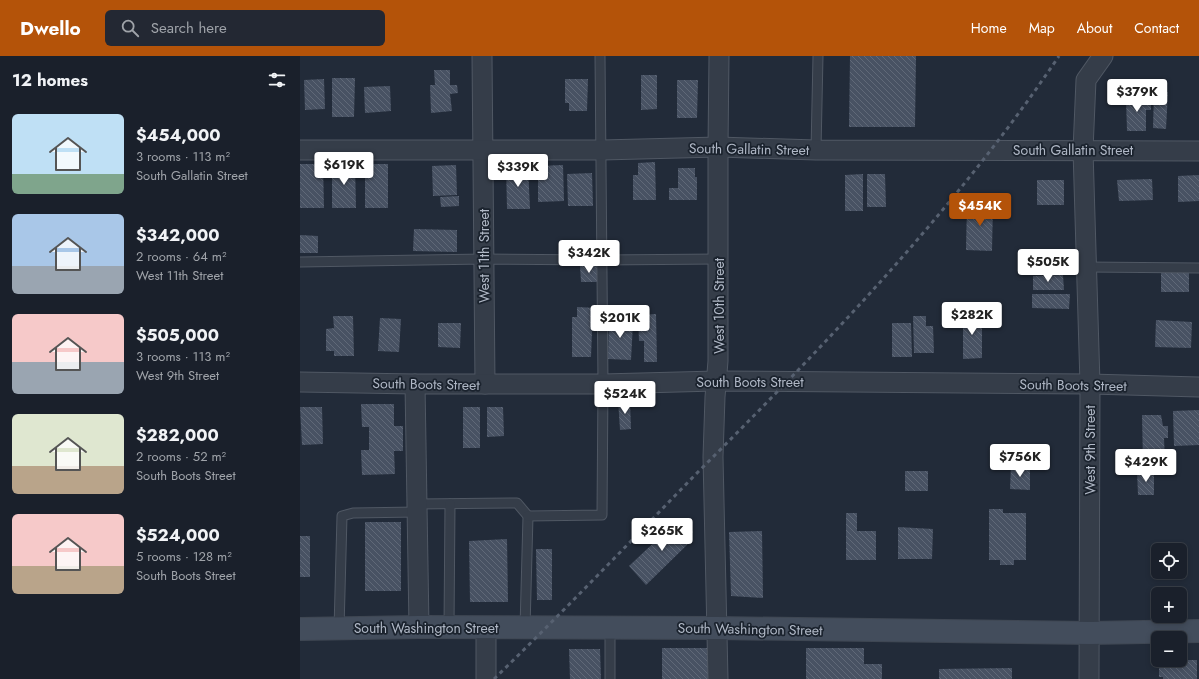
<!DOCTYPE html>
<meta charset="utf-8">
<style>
:root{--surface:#1a202b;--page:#232833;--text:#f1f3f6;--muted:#9fa3a9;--line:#383e47;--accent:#b45309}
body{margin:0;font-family:Jost,sans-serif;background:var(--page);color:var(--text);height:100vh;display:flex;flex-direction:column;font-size:15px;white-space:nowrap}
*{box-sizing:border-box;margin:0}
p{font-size:13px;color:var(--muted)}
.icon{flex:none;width:22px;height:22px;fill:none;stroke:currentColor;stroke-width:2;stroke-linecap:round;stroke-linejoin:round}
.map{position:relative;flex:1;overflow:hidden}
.side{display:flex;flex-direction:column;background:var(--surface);width:300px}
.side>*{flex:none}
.fabs{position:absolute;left:851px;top:487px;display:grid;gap:8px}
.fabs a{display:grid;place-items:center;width:36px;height:36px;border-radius:6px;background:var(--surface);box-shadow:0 2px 6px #0003,0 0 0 1px var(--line);font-size:20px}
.price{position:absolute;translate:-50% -34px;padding:0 9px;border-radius:4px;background:#fff;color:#222;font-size:13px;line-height:26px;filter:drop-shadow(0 1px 2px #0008)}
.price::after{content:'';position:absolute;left:50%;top:24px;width:12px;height:9px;margin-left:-6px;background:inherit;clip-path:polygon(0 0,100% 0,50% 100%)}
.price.selected{background:var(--accent);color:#fff}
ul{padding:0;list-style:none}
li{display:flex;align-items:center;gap:12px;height:100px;padding:0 12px}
li span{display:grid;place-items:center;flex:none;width:112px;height:80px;border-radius:6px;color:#555}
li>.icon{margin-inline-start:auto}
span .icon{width:48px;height:48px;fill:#fffc;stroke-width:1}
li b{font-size:17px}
h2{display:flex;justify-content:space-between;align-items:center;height:48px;padding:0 12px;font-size:17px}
header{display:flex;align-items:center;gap:24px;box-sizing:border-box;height:56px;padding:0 20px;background:var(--accent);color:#fff}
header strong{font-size:19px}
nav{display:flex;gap:22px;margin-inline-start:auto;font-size:14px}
.search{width:280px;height:36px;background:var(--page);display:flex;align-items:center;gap:10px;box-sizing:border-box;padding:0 14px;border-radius:6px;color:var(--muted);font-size:15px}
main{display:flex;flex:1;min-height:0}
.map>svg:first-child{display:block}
.building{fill:url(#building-back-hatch)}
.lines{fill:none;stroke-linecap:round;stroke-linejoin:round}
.service-casing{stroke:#505864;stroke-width:11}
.minor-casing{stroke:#505864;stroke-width:21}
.secondary-casing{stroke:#3f4753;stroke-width:24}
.service{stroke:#353d49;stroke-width:9}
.minor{stroke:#353d49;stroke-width:19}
.secondary{stroke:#434d5c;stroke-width:22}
.rail{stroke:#576171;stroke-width:3;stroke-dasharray:4 4;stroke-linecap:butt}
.labels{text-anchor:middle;stroke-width:3.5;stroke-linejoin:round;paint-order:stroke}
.street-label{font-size:14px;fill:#b0b8c6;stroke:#1b232e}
</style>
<header>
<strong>Dwello</strong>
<div class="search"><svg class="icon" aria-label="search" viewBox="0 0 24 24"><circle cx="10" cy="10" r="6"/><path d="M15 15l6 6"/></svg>Search here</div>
<nav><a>Home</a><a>Map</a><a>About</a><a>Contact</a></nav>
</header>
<main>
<section class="side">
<h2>12 homes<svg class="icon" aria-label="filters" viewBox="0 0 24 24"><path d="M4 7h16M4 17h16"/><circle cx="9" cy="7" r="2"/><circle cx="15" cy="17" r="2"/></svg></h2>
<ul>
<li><span style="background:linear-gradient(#bfe0f5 75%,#7fa58c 0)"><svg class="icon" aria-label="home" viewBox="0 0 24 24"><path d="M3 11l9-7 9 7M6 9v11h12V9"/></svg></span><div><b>$454,000</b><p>3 rooms · 113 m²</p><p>South Gallatin Street</p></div></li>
<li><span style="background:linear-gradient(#a9c7e8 65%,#9aa5b1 0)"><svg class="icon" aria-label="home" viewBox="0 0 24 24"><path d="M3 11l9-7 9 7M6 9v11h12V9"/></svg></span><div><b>$342,000</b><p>2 rooms · 64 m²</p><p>West 11th Street</p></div></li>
<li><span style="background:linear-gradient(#f6c9c9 60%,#9aa5b1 0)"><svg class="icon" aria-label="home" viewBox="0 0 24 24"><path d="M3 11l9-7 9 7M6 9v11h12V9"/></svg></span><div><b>$505,000</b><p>3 rooms · 113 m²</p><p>West 9th Street</p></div></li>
<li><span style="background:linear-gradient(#dfe7d0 65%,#b9a48a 0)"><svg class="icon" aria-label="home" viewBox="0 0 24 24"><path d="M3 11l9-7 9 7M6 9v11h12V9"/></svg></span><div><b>$282,000</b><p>2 rooms · 52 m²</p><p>South Boots Street</p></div></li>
<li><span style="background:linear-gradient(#f6c9c9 65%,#b9a48a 0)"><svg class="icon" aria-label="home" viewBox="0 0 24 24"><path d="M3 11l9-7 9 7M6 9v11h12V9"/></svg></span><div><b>$524,000</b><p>5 rooms · 128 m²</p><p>South Boots Street</p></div></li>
</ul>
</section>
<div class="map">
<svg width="899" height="623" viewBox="0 0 899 623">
<defs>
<pattern id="building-back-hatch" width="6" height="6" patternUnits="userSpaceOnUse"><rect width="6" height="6" fill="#485263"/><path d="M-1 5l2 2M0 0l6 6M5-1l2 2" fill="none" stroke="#606978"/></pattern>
</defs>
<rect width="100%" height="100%" fill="#222b39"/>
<g class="building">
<polygon points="550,0 616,0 615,71 549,71"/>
<polygon points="134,14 150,14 150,29 157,29 158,37 150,38 152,55 131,57 130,29 135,29"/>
<polygon points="341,19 357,19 357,53 341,54"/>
<polygon points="32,22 55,22 54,61 32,61"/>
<polygon points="24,23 25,53 5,54 4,24"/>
<polygon points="265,23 288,23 287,55 269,55 269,47 265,47"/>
<polygon points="377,24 398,24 397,62 377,62"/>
<polygon points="90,30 91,55 65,57 64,31"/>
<polygon points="854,36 868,36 866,73 853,72"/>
<polygon points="851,41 851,54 846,54 846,75 827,75 826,43"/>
<polygon points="355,106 356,144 333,144 333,119 338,119 338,107"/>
<polygon points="0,108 23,108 24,152 0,152"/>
<polygon points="55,108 56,152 32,152 32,109"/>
<rect x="65" y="108" width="23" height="44"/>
<polygon points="156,109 157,139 133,140 132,110"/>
<polygon points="263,109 264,145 238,146 238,110"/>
<polygon points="206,110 228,110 230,153 207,153"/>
<polygon points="378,112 395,112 395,121 397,121 397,144 369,144 369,132 378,132"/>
<polygon points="292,117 293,150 268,150 267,118"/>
<polygon points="563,118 563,155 545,155 545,119"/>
<polygon points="567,118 585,118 586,151 567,151"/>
<polygon points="899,119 899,145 878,146 878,120"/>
<polygon points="852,123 853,144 819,145 817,124"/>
<rect x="737" y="124" width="27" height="25"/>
<polygon points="159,140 159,150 141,151 140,141"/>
<polygon points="667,147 693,148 692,195 666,194"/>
<polygon points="114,173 157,174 157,196 113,195"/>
<polygon points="0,179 18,180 18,197 0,197"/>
<polygon points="297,209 298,226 281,226 280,210"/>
<rect x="861" y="217" width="28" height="19"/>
<polygon points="763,219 764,234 733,234 733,220"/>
<polygon points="732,238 770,238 769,253 732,252"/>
<polygon points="277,251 297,252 296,275 292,275 291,301 272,301 272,261 277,261"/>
<polygon points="356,258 357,306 344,306 344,285 339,285 338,259"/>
<polygon points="663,258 682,258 682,302 663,303"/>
<polygon points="33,260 53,260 54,300 34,300 34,295 26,295 26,273 34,272"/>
<polygon points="309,260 320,260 320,267 333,267 331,304 308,303"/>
<polygon points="613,260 626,260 626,270 633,270 634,297 614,297"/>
<polygon points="80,262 101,263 99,296 78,295"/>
<polygon points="856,264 892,266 891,292 855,291"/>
<polygon points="138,267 161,267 160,292 138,291"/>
<polygon points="592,267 611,267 612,301 592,301"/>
<polygon points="318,344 330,344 331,373 320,374"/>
<polygon points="61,348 94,348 94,370 103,370 103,395 94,395 95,418 62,419 61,394 69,394 69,371 62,371"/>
<polygon points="0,351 22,351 23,388 2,389"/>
<rect x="163" y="351" width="17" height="41"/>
<polygon points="187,351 203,351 204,380 187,381"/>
<polygon points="899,354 899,389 874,390 873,355"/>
<polygon points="842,359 861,359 863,370 868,370 868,382 864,382 865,406 843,407"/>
<polygon points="711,410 730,410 730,434 710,433"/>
<polygon points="854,414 854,439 838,439 837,415"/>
<rect x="605" y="415" width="23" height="20"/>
<polygon points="689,453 703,453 703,457 726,457 726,504 714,504 714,509 700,509 700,504 689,504"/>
<polygon points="546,457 557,457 557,475 576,475 576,504 546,504"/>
<polygon points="380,462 393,476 385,483 388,488 346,529 329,510"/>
<rect x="65" y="466" width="36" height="69"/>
<polygon points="598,471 633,473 632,503 598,503"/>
<polygon points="462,475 463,542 431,540 429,476"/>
<rect x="0" y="480" width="10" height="41"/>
<polygon points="207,483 208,546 170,546 169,485"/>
<polygon points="236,493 252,493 252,544 237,544"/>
<rect x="362" y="592" width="48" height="31"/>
<polygon points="506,592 564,592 564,608 582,608 582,623 506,623"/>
<polygon points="269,593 300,593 301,623 270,623"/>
<polygon points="859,604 897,604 897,623 863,623 863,621 859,621"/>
<polygon points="712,612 712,623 639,623 639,613"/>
</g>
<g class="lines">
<g class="service-casing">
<g id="service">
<polyline points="516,94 518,0"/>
<polyline points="0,206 184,203 302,204 419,203"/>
<polyline points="786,211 899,212"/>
<polyline points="117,448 217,447 228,460 225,572"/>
<polyline points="228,460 302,459 303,328 300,0"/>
<polyline points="149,571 150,448"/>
<polyline points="39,573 42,460 53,457 117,456"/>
<polyline points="310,623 310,572"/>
</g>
</g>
<g class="minor-casing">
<g id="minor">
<polyline points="182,0 185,328"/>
<polyline points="0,94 302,94 418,91 516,94 899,95"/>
<polyline points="0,326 115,328 303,328 416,325 549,326 790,328 899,331"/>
<polyline points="115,328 119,571"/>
<polyline points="186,571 186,623"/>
<polyline points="418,623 413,401 415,341 418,305 418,91 419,0"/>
<polyline points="789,623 790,328 783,94 786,24 803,0"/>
</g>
</g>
<g class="secondary-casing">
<polyline id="secondary" points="0,573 119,571 417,572 790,577 899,575"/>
</g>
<use href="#service" class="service"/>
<use href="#minor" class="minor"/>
<use href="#secondary" class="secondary"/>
<path class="rail" d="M 194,623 C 263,556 329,487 396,418 C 527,287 655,154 759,0"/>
</g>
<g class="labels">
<g class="street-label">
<text transform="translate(449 93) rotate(1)" y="5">South Gallatin Street</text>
<text x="773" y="99">South Gallatin Street</text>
<text transform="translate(184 200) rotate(-90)" y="5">West 11th Street</text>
<text transform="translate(419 250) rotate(-90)" y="5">West 10th Street</text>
<text x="450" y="331">South Boots Street</text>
<text transform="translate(126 328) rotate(1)" y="5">South Boots Street</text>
<text transform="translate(773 329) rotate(1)" y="5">South Boots Street</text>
<text transform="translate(790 394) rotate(-90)" y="5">West 9th Street</text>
<text x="126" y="577">South Washington Street</text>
<text transform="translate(450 573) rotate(1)" y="5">South Washington Street</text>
</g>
</g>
</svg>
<div class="fabs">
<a><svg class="icon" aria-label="locate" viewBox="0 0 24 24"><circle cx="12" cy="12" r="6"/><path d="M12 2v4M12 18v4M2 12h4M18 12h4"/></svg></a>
<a>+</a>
<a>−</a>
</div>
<b class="price" style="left:837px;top:57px">$379K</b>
<b class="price" style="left:44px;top:130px">$619K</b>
<b class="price" style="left:218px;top:132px">$339K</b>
<b class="price selected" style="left:680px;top:171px">$454K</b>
<b class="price" style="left:289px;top:218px">$342K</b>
<b class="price" style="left:748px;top:227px">$505K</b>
<b class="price" style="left:672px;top:280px">$282K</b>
<b class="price" style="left:320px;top:283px">$201K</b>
<b class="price" style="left:325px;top:359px">$524K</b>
<b class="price" style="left:720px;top:422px">$756K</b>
<b class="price" style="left:846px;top:427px">$429K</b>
<b class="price" style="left:362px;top:496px">$265K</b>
</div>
</main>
